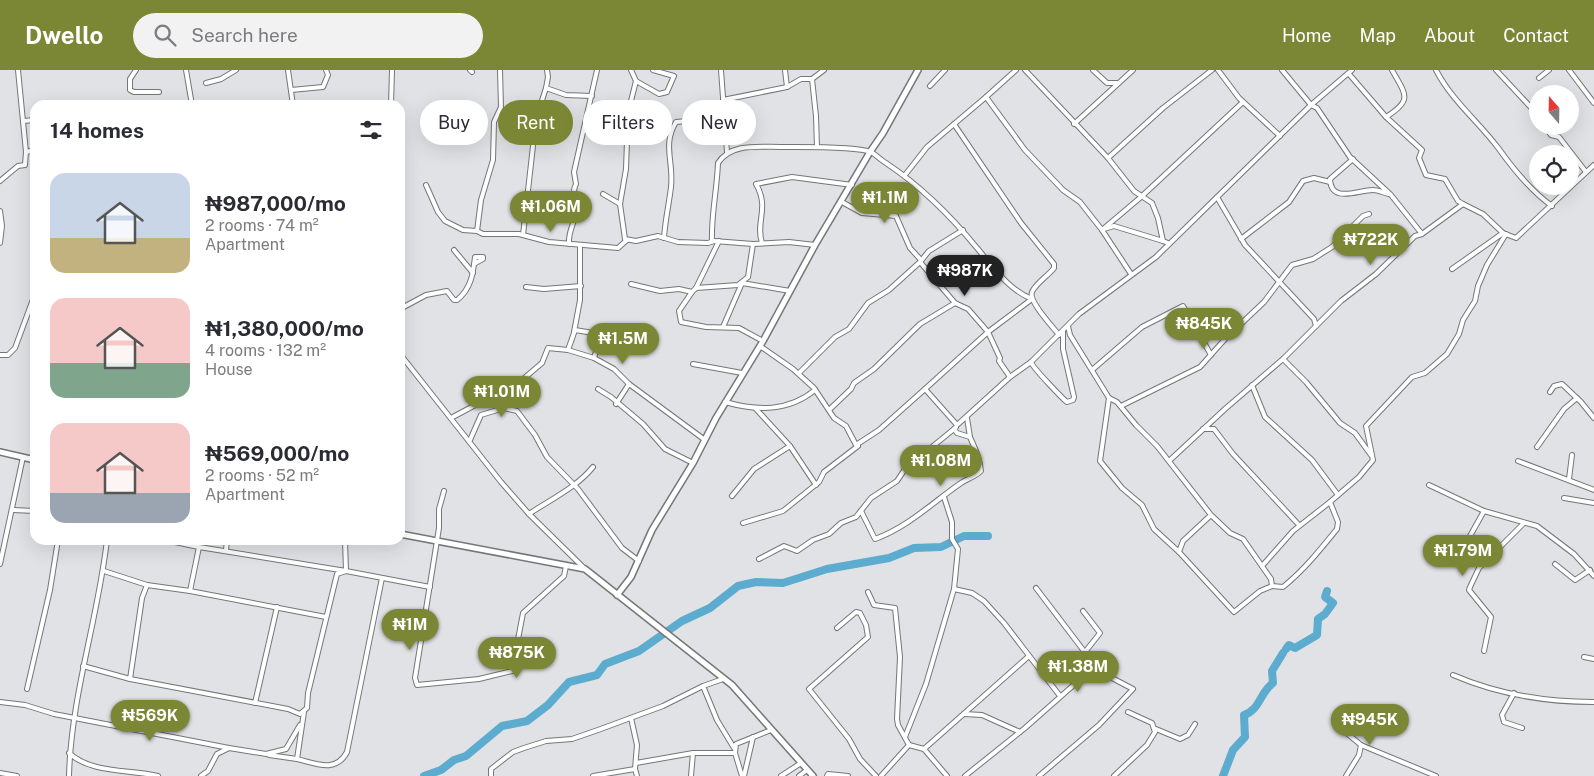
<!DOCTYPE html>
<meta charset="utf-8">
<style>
:root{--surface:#fff;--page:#f2f2f3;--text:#2b2b33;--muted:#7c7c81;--accent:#7b8734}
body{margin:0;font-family:"Public Sans",sans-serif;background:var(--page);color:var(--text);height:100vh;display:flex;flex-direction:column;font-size:19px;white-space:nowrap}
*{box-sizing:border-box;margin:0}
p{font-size:16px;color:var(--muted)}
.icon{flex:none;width:28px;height:28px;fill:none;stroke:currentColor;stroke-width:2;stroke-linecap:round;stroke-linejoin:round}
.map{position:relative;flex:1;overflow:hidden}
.details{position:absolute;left:30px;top:30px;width:375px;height:445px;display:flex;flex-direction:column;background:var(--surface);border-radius:15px;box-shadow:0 5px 20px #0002}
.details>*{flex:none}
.hud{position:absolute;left:420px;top:30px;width:475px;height:45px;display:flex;gap:10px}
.needle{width:32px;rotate:340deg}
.tools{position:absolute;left:1529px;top:15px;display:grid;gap:10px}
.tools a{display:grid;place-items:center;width:50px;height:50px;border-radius:50%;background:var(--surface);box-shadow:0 5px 20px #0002;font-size:25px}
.price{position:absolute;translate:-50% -42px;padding:0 11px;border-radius:18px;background:var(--accent);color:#fff;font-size:16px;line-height:32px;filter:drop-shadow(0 1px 2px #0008)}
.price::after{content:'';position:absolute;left:50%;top:30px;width:15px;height:11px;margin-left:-8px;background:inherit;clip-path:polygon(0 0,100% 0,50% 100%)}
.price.active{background:#222;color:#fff}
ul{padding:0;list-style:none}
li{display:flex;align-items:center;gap:15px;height:125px;padding:0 20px}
li span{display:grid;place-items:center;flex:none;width:140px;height:100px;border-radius:15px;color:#555}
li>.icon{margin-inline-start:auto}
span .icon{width:60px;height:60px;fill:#fffc;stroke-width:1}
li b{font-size:21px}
h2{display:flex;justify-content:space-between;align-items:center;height:60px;padding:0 20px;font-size:21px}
.chip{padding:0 18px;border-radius:22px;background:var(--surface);box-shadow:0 5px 20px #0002;font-size:18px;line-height:45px}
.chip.active{background:var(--accent);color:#fff}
header{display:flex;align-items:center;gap:30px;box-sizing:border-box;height:70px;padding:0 25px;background:var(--accent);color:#fff}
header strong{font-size:24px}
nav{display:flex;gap:28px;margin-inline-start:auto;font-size:18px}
.search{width:350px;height:45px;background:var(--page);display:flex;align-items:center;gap:12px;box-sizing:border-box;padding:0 18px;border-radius:28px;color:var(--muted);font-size:19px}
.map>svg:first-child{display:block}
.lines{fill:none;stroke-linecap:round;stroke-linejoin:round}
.river{stroke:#5baccf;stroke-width:8}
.street-casing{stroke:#75767a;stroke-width:6}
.secondary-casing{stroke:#75767a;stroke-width:8}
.street{stroke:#fff;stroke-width:4}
.secondary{stroke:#fff;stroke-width:5}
</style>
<header>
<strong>Dwello</strong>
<div class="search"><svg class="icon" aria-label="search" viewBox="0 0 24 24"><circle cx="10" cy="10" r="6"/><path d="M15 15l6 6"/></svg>Search here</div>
<nav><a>Home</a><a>Map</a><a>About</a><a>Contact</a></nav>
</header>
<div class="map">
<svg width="1594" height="706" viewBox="0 0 1594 706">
<rect width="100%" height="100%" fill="#e0e2e5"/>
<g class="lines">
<g class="river">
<polyline points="1286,579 1289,575 1295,578 1317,565 1318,549 1325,544 1333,533 1325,527 1327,521"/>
<polyline points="424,706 441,700 454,690 466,686 502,656 527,651 548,635 569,612 597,605 605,594 639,581 682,551 710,538 738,516 756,512 783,513 827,499 889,488 914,478 941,477 964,466 988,466"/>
<path d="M 1223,706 L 1233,680 L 1245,667 L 1244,645 C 1260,640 1260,622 1273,613 L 1272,601 L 1283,583"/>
</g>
<g class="street-casing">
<g id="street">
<polyline points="18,0 26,82"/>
<polyline points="136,0 130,9 130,20 134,22 159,22"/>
<polyline points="186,0 192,35"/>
<polyline points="288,0 293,35"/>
<polyline points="470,0 472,2"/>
<polyline points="547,0 548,7 546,18 566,25 592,26"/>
<polyline points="631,0 636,11 628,43 626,99 620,134 625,169 636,171 658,166 678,172 708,173 714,171 753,174 789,172 815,175"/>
<polyline points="721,0 727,82"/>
<polyline points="785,0 787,17"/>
<polyline points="1025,0 1108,88 1134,121 1152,133 1158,148 1163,171 1168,173"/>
<polyline points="1093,0 1107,13 1117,13"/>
<polyline points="1218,0 1239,28 1280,66"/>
<polyline points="1282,0 1311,35 1317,38 1350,87 1391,125 1422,164"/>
<path d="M 1392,0 C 1406,25 1413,30 1386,47 L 1422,80 L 1419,88 L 1426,105 L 1445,109 L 1458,131 L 1463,134"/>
<path d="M 1436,0 C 1452,31 1479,52 1499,79 C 1514,100 1531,121 1552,136"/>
<polyline points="1496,0 1538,45"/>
<polyline points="1569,0 1594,33"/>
<polyline points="1349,4 1386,47"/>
<polyline points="1539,8 1549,0"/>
<polyline points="812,9 816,46 817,77"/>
<polyline points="636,11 659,24 667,22 674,6 653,0"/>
<polyline points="206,13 221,9 236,0"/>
<polyline points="930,16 945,0"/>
<polyline points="291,20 323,17 328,5 326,0"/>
<polyline points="986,27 1016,0"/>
<polyline points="723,30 787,17 801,9 812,9 824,0"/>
<polyline points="391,35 392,0"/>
<polyline points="23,51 35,50"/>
<path d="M 954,54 L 1021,153 L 1054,194 L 1054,198 C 1048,206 1036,213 1032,222 C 1028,231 1053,257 1059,265"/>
<polyline points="1074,54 1133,0"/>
<polyline points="1545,56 1551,65 1559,67 1586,102"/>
<polyline points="1108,88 1163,38 1212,0"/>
<path d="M 1353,89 L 1330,109 C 1331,134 1358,120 1373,120 C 1378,120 1384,123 1389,124"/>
<polyline points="905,105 927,77 986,27 1025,80 1063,120 1080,132 1102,160 1131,204"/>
<polyline points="0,111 18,96 25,95 26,82 35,80"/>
<polyline points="426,115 438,142 445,151 463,160 477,161 483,164 519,164 549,172 618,178 627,170"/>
<polyline points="603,124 620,134"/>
<polyline points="1217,127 1245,175 1314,249 1316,256"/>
<polyline points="842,132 862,143 896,146 910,178 921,190"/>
<polyline points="0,141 2,156 0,173"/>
<polyline points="1104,159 1114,156 1163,171"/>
<polyline points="963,160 929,181 920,192 955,233 968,239 988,262 1000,288 999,291 1010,307"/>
<polyline points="1102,160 1141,127 1243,32"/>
<polyline points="477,161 481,130 493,90 494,52 501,37 500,0"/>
<polyline points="523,165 536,49 546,18"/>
<path d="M 664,168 C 665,151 669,134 671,117 C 674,92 662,75 676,52 L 723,48"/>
<polyline points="1241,169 1289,132 1303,111 1314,108 1330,112"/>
<path d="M 712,171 C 711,145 717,120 718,93 C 731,73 758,77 780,77 C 798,77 856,76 871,82 C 876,85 881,90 886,93 C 922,117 950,145 977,178 C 993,197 1009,220 1032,229"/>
<path d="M 762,173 C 755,152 770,138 756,114 L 792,107 L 852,115"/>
<path d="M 569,174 C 568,163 573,156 575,146 C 576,135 571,123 576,114 L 574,102 L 597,0"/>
<polyline points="454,180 473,203"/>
<polyline points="1452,199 1503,163"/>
<polyline points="631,214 660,221 679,219 692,222 696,218 738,215 748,207 753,174"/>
<polyline points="526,217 544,219 581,216"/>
<polyline points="696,218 719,171"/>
<polyline points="692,222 679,241 681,252 706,257 739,258 763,271"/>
<path d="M 400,239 L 426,225 L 447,221 L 454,230 L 457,230 C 471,219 473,204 475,187 L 483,187 L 483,189 L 474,194"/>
<polyline points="1068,256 1070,265 1109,328 1117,332 1136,355 1157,376 1211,445 1230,463 1243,469 1271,509 1272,516 1260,521 1234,542 1179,482 1183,471 1211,445"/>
<polyline points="723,257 742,213 790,221"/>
<polyline points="574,262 580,230 580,175"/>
<polyline points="760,276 793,299 814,318 834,348 846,356 856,375 879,360 925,319 957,355 1010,307 1031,292 1079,244 1156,187 1311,35 1352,0"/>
<polyline points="568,280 575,260 593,263 599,272 594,288 614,299 629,314 705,370"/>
<polyline points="400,284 501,412 529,444 585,499"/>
<polyline points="0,285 8,285 15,278 35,224"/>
<polyline points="1283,289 1306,312 1340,353 1355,363 1371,385"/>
<path d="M 1031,292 C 1032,297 1064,330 1067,332 L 1073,330 L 1074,327 L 1063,279 L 1063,262"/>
<polyline points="693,294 742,303"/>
<polyline points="1092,300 1142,257 1183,236 1211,285"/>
<polyline points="799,303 835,267 849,259 868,233 889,220 920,192"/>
<polyline points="1252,315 1265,347 1312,390 1338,425"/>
<polyline points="598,319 611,327 643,354 665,379 693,393"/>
<polyline points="925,319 988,262 1032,229"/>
<polyline points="1550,322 1554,316 1562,314 1581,332 1594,348"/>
<polyline points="1109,328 1100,391 1122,418 1142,435 1154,459 1179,482"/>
<path d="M 725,332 C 757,341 788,342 815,320"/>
<polyline points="616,334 629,314"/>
<polyline points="1121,336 1200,297 1226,268 1264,232 1292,195 1313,189 1332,177 1363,146 1369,144"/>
<polyline points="756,339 790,376 816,415"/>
<polyline points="829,340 851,319 854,313 874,299 920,254 955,233"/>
<polyline points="451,348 522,310 542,293 548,278 568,280 594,288"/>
<polyline points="967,348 970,367"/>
<polyline points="1203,359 1214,359 1233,384 1299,455"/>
<polyline points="470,370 481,345 504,338 517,341 535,365 547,387 578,419 622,478 639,491"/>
<polyline points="1537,377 1564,339 1577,328"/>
<polyline points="1169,391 1225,339 1283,289 1341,231 1376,204 1415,166 1422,164 1463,134 1483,144 1503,163 1516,168 1594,95"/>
<polyline points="1518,391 1594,420"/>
<polyline points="1569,409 1572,385"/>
<polyline points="1429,415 1484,441 1537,456 1574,484 1594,506"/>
<polyline points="444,421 439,439 439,458 415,608 417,615 479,609 512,601 523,543 564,506 566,496"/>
<polyline points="732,426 754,399 790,376"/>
<polyline points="1564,428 1594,433"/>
<polyline points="13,440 35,441"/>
<path d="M 861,441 L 875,469 C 908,457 932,433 961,413 C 967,409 975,407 981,401 C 980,389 975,378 970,367 L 957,363 L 954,359 L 956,357"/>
<polyline points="1484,441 1470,466 1495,482"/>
<path d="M 529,444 C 551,429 576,418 593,397"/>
<polyline points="743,453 783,441 819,412 824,402 858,376"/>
<polyline points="165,470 199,477"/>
<polyline points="226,480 227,470"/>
<polyline points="759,489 784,476 797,481 813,470 829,464 841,453 856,447 871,428 897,411 905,399 954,359"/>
<polyline points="0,494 23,387"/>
<polyline points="1555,494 1575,510 1590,500"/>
<polyline points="1262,496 1293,461 1330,432"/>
<polyline points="104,501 147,515"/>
<path d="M 1272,516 L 1283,517 C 1304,500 1320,480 1337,459 L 1338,452 L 1330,432 L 1359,407 L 1373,390 L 1366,356 L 1412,307 L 1425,303 L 1447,284 L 1459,264 L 1463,250 L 1475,231 L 1478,216 L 1487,195 L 1506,164"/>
<polyline points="954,519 972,523 984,531 1004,553 1060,626"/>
<polyline points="190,521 199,477 346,501 345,470"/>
<polyline points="868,522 874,535 895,538 900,587 897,649 898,655 909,675 881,706"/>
<polyline points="1083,541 1100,563 1085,582"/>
<polyline points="837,558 856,542 860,543 866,555 868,567 809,619 849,669 860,689 876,706"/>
<polyline points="1484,581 1491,547 1469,520 1470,517 1479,498 1523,454"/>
<polyline points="1584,587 1594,589"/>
<polyline points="83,596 130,609 142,528 147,515 190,521 326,547"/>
<path d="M 1453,605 C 1497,624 1546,632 1594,632"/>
<polyline points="130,609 288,639 300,644 307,638 308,623 337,504 346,501 430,517"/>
<polyline points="703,616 717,650 734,678"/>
<polyline points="27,619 50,520 58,470"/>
<polyline points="1514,623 1502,645 1504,652 1522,658"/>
<polyline points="0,632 25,635 54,644 229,678"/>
<polyline points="255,633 277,537"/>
<path d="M 304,642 L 297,689 C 317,694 336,703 347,682 L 382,508"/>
<polyline points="964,644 982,645 1020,662"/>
<polyline points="631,648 637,675 635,699"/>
<polyline points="1338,656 1361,675 1359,685 1346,706"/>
<polyline points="1156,659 1180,669 1188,665 1195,654"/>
<polyline points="905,667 926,614 954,519 958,479 952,469 952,452 944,427"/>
<polyline points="909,675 924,679 947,706"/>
<polyline points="1361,675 1436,706"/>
<polyline points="924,679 1029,586"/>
<path d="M 69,683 C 92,704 129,699 158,706"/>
<polyline points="269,685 297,689"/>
<polyline points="636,693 693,683 735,683"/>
<polyline points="0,703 17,706"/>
<path d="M 69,706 C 71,626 98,549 107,470"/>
<polyline points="201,706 208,701 217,684 229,678 266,684 286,679 300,655"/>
<polyline points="491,706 491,699 513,682 524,678 546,671 572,669 598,660 663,636 703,616 723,609"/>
<polyline points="593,706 635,699 637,706"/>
<polyline points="691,706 693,683"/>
<polyline points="742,706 735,683 736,674 771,660"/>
<polyline points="744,706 753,667"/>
<polyline points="781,706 801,693"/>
<polyline points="799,706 807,700"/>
<polyline points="827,706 828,704 848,706"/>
<polyline points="965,706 1025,658 1093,598 1090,589 1036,518"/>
<polyline points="1039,706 1099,655 1133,619 1093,598"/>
<polyline points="1114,706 1147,675 1155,662 1152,653 1128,642"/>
</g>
</g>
<g class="secondary-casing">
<g id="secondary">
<polyline points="0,382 35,390"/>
<polyline points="400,464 585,499 732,615 813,706"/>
<polyline points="617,525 631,507 652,460 693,393 716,348 763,271 815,175 870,82 883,63 918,0"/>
</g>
</g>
<use href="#street" class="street"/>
<use href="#secondary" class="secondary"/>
</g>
</svg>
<div class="tools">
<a><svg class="needle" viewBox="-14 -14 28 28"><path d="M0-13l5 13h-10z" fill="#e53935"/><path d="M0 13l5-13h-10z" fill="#7c7c81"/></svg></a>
<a><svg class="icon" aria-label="locate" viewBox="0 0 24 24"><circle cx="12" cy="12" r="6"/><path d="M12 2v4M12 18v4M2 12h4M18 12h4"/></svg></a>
</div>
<b class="price" style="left:885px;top:154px">₦1.1M</b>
<b class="price" style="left:551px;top:163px">₦1.06M</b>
<b class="price" style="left:1371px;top:196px">₦722K</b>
<b class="price active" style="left:965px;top:227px">₦987K</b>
<b class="price" style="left:1204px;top:280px">₦845K</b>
<b class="price" style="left:623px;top:295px">₦1.5M</b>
<b class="price" style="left:502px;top:348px">₦1.01M</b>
<b class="price" style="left:941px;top:417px">₦1.08M</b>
<b class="price" style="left:1463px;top:507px">₦1.79M</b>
<b class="price" style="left:410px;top:581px">₦1M</b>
<b class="price" style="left:517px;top:609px">₦875K</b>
<b class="price" style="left:1078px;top:623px">₦1.38M</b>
<b class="price" style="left:150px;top:672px">₦569K</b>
<b class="price" style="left:1370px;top:676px">₦945K</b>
<div class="hud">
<a class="chip">Buy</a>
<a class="chip active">Rent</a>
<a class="chip">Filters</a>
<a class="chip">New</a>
</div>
<section class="details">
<h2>14 homes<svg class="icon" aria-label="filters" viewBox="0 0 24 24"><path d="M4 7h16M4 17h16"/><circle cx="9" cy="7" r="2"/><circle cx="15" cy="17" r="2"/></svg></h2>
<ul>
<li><span style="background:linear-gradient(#c9d6e8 65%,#c2b280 0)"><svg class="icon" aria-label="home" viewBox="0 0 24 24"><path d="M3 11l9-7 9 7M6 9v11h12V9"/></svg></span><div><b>₦987,000/mo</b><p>2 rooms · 74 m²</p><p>Apartment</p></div></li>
<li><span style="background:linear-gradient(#f6c9c9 65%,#7fa58c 0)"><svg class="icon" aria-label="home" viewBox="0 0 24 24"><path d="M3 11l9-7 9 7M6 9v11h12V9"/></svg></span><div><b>₦1,380,000/mo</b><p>4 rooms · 132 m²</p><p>House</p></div></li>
<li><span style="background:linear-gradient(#f6c9c9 70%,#9aa5b1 0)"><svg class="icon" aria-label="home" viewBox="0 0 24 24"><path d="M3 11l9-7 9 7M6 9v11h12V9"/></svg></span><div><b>₦569,000/mo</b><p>2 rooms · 52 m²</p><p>Apartment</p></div></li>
</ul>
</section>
</div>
